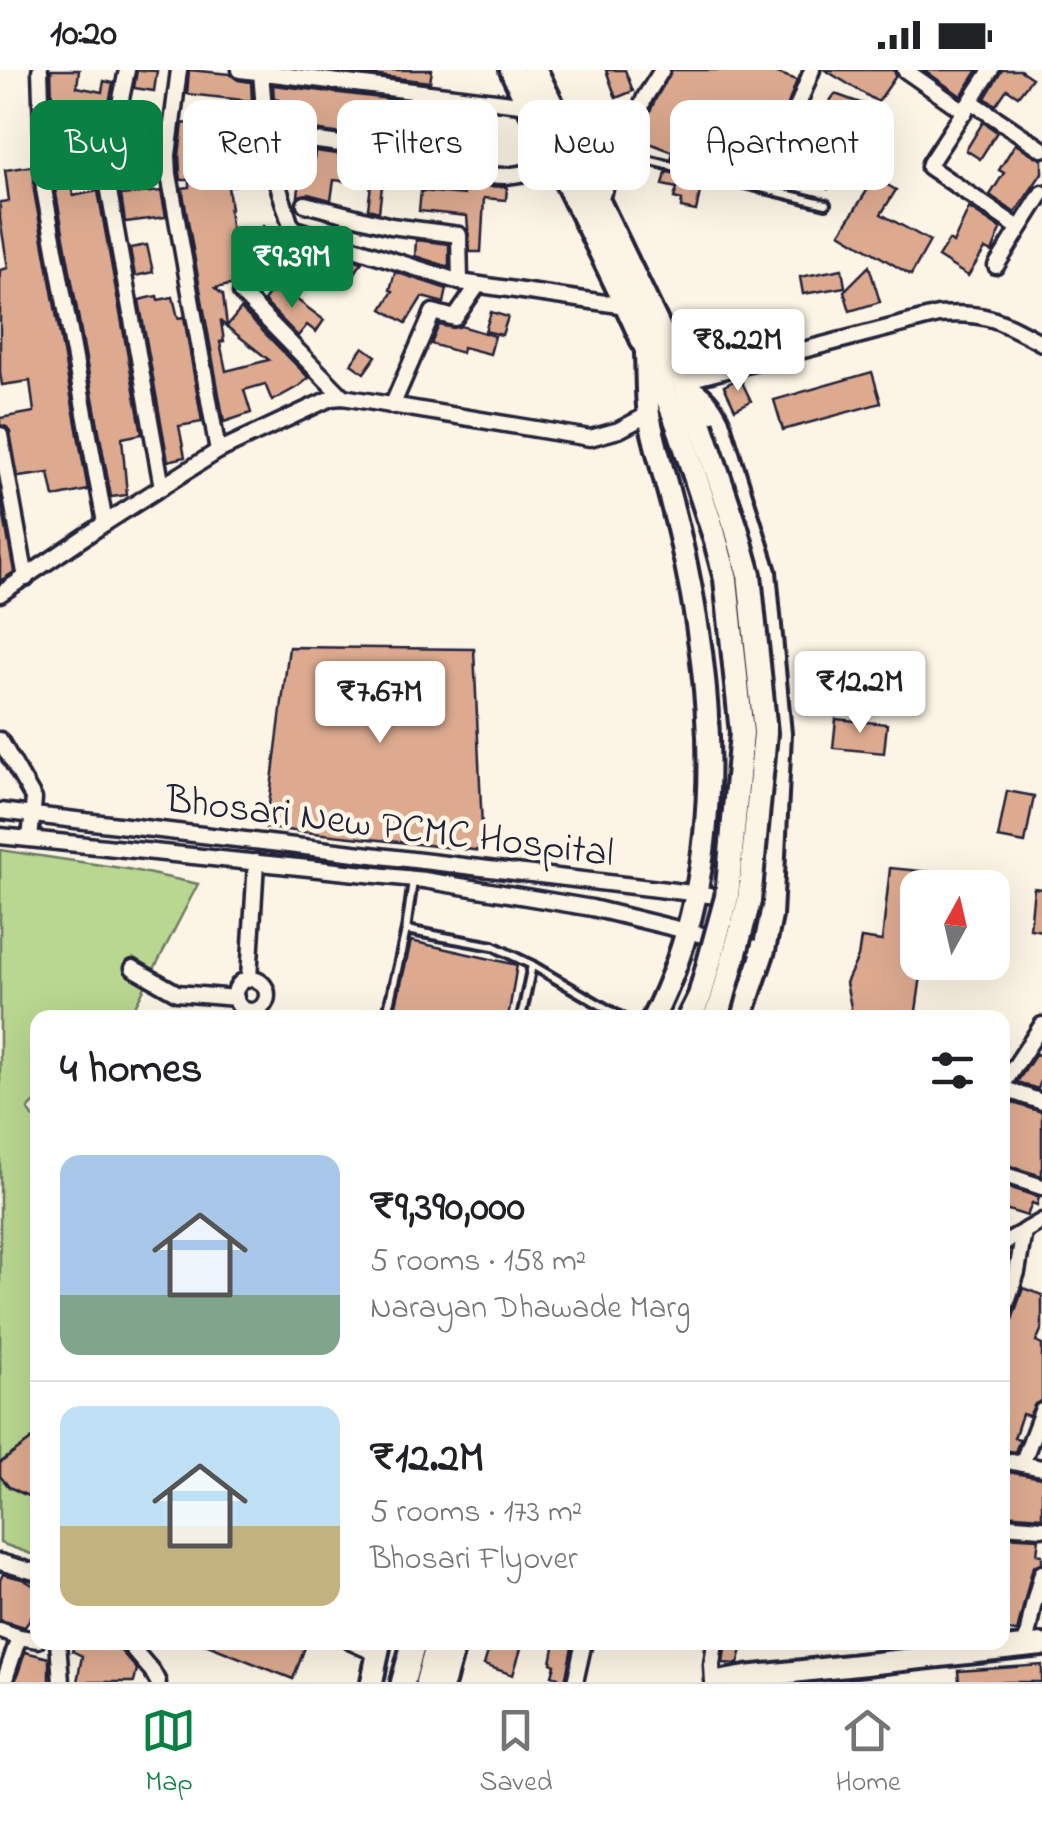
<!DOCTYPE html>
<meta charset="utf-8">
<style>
:root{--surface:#fff;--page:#f6f6f6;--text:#202124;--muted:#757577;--line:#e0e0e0;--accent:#0b8043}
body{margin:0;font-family:"Indie Flower",sans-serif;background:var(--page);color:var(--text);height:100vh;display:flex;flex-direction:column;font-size:38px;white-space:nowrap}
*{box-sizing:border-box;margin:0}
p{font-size:32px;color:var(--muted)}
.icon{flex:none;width:55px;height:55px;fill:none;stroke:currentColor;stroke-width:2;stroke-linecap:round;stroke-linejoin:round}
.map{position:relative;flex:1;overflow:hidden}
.side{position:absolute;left:30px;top:940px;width:980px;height:640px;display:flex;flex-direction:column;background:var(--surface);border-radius:20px;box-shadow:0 10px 40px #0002}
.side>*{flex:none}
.guide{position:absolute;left:30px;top:30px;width:982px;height:90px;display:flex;gap:20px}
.needle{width:65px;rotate:8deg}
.controls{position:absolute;left:900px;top:800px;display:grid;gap:20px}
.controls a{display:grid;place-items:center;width:110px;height:110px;border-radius:20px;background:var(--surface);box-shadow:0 10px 40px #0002;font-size:50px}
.price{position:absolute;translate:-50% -85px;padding:0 22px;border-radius:10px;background:#fff;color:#222;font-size:32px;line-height:65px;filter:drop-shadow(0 2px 5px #0008)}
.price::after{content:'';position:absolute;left:50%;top:60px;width:30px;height:22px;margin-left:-15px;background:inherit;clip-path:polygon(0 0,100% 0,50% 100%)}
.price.current{background:var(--accent);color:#fff}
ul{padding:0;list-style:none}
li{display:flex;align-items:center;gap:30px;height:250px;padding:0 30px}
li+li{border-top:2px solid var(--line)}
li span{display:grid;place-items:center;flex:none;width:280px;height:200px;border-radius:20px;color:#555}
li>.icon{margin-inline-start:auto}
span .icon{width:120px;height:120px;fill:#fffc;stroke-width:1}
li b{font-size:42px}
h2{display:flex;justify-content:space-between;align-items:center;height:120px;padding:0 30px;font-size:42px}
.chip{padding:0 35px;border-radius:20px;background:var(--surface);box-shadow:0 10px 40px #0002;font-size:35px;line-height:90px}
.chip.current{background:var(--accent);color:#fff}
.status{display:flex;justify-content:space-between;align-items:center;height:70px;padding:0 50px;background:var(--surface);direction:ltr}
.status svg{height:28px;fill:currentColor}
.menu{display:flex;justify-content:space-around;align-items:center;height:140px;border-top:2px solid var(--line);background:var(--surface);font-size:28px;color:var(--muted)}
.menu a{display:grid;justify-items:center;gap:5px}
.menu .current{color:var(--accent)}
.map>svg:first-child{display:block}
.green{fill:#b9d790;stroke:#6e7c66;stroke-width:2.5}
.building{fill:#ddaa90;stroke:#22223b;stroke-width:2.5;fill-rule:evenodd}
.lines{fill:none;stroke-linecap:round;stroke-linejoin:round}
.service-casing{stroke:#22223b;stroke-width:14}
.minor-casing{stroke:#22223b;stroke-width:21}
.primary-casing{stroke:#22223b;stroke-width:28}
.trunk-casing{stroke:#22223b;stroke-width:30}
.service{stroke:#fcf5e5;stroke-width:6}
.minor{stroke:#fcf5e5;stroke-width:14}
.primary{stroke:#fcf5e5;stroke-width:20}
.trunk{stroke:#fcf5e5;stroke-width:22}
.trunk-bridge-casing{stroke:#22223b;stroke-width:30;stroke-linecap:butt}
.trunk-bridge{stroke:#fcf5e5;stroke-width:22}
.labels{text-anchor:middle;stroke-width:9;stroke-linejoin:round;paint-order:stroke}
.street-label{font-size:40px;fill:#22223b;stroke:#fcf5e5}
</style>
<div class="status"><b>10:20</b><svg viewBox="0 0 49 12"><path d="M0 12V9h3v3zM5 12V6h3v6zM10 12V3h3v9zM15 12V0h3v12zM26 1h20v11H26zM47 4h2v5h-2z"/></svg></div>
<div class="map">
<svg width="1042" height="1612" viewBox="0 0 1042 1612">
<rect width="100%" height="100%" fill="#fcf5e5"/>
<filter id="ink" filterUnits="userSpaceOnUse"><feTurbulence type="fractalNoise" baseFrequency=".01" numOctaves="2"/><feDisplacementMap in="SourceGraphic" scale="20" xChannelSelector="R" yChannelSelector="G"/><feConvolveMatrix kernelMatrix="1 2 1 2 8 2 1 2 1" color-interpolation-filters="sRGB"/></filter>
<g filter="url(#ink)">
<polygon class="green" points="0,780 128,799 198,814 134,938 124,947 38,948 37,1030 28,1039 38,1055 37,1486 0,1473"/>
<g class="building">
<polygon points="51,0 79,0 77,17 102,22 104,11 113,13 103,64 62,54 56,92 67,91 73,126 98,121 142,364 122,368 127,425 111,427 55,118"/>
<polygon points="137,0 157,1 154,21 134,18"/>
<polygon points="189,0 230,4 238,10 251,12 252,31 187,24"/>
<polygon points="328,0 432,0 430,12"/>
<polygon points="606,0 625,0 633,21 616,28"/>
<polygon points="672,0 769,0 797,10 780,56 783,57 763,111 733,104 703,93 702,96 671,89 673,82 639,69 654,32"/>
<polygon points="825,0 894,0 896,6 878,32"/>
<polygon points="924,0 978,0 961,26"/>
<polygon points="1002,0 1020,0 1032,8 1018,26 1007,19 996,35 985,28"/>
<polygon points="273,15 481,40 478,80 462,78 465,60 430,55 428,70 408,67 407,74 373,68 377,47 353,44 350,65 276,55 279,30 274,29"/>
<polygon points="835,24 874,38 853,69 828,119 796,104 827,42 824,39"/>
<polygon points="130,39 141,43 135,64 160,66 157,85 159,108 119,105 119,93"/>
<polygon points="983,52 997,62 980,89 966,80"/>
<path d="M 183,53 L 203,56 L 202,100 L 229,98 L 230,79 L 254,80 L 254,94 L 245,94 L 247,114 L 228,116 L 231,139 L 229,139 L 232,164 L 236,164 L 240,185 L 235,181 L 240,213 L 215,218 L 223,225 L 227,256 L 241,239 L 309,308 L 299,316 L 272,331 L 265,314 L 244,320 L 251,343 L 224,352 L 182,118 L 189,117 L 189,110 L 181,110 L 180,103 L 179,85 ZM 221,252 L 226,256 L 269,290 L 226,301 L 220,272 L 224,271 Z"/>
<polygon points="1015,74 1042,90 1042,103 1015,143 990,125 1004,103 999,100"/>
<polygon points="315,81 396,92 400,98 399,117 382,116 379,142 368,139 371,114 334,110 331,130 308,124 298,126 300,108 312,110"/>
<polygon points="33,96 34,121 88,420 54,427 49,403 18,407 10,362 7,357 0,355 0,348 34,342 30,311 2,315 0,303 0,200 8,198 0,149 0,132 9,131 5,100"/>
<polygon points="668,102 700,110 698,117 701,117 696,141 681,138 682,130 674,128 677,118 663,115 666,103"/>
<polygon points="875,108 896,120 881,144 930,171 911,205 840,163"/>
<polygon points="464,115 507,117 506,130 484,128 481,182 470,182 467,146 419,141 421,121 464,125"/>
<polygon points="161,121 166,147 125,152 121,125"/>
<polygon points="969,138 1001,159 992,182 985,179 968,206 938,187 949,170 953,173"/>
<polygon points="263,156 296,180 278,208 272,209 241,186"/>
<polygon points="416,170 449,174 449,197 415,186"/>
<polygon points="147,175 153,202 135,206 130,178"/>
<polygon points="310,175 338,184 346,189 347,187 362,192 348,214 304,183"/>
<polygon points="869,196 880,232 850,241 844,221"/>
<polygon points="842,199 845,217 803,224 800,207"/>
<polygon points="395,202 447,219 444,233 422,227 406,253 382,239 393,221 390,220"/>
<polygon points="276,214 324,250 316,262 307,255 298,266 264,231"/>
<polygon points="157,226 158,230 173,227 178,248 184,247 202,352 179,356 185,387 168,391 139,230"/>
<polygon points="491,242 508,247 502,265 485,261"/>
<polygon points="755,243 768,275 729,288 717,259"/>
<polygon points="439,255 453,258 461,256 495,266 490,284 463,277 462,283 431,274"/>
<polygon points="363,277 376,286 364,303 351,294"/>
<polygon points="872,302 881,333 783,360 774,330"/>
<polygon points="740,308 751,331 735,339 724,316"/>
<polygon points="0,424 14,502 0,511"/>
<polygon points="289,577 474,579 483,781 266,758"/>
<polygon points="836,649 887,654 884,683 833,678"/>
<polygon points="1007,721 1034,726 1025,773 998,768"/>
<polygon points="890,798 932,802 930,818 918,818 918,892 923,892 915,948 850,948 851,937 846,913 858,887 861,868 882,871"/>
<polygon points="1034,818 1042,819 1042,861 1030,859"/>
<polygon points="411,871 517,895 508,948 393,948"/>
<polygon points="1036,984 1042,986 1042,1008 1038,1019 1017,1012"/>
<polygon points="1003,1030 1042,1042 1042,1106 1002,1094"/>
<polygon points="1002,1115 1039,1127 1037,1135 1032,1133 1027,1146 1002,1138"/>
<polygon points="1023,1218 1042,1225 1042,1258 1036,1272 1042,1275 1042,1331 1035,1334 1029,1346 1022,1344 1014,1368 1020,1369 1015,1382 1002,1380 1002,1280 1010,1262 1002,1256 1012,1250"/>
<polygon points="38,1365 38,1431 9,1417 0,1406 0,1393"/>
<polygon points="1002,1401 1042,1408 1042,1447 1002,1444 1006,1418 1002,1417"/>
<polygon points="1002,1466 1039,1468 1037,1484 1042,1485 1042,1493 1035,1495 1032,1500 1017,1562 1002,1560"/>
<polygon points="3,1504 22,1509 38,1518 38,1534 25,1557 0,1550 0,1510"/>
<polygon points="76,1572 115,1572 113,1577 118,1578 137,1599 134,1612 77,1612 82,1586 72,1581"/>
<polygon points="200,1572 307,1572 293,1609"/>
<polygon points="491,1572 523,1572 513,1605 484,1595"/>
<polygon points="555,1572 573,1572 565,1612 556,1612 558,1607 552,1605 555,1595 551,1593"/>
<polygon points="726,1572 744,1572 738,1594 723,1593"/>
<polygon points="25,1582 49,1588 49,1612 15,1612"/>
<polygon points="1042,1595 1042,1612 959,1612 958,1601"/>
</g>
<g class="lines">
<g class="service-casing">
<g id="service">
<polyline points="623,84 826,134"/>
<polyline points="406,860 413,811"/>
<polyline points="532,895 623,948"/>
<polyline points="386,948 406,860 493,876 532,895 521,948"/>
</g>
</g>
<g class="minor-casing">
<g id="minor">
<polyline points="40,0 44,119 105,453"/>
<polyline points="127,0 108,92 109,121 162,417"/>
<polyline points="179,0 168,85 169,104 218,381"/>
<polyline points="240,0 528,35"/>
<polyline points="905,0 965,42"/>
<polyline points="991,0 930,93 929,97 1019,158"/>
<polyline points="261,2 266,64 273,100 290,153 295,159 460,212 626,236"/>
<polyline points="972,32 1042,79"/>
<polyline points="795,43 812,0"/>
<polyline points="266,64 399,82 405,85 412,98 428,103 506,106 560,98"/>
<polyline points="598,132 622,84 645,27 662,0"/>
<polyline points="305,134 391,156 459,165 460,212"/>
<polyline points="996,196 1042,123"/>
<polyline points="241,223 343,327"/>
<path d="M 684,311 L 938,245 C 986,241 1001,251 1042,273"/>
<polyline points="392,336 433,242 455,248 478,215"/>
<polyline points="0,365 26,508"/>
<polyline points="0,524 105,453 218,381 331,328 343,327 590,368 619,360 649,344"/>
<polyline points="0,670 34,729 30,769"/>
<polyline points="0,741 734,828"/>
<polyline points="0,766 424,810 592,838 764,880"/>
<polyline points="133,898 177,923 236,928"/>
<polyline points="249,908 256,792"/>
<circle cx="251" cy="925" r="16"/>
<polyline points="1002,1016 1042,955"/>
<polyline points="1002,1018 1042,1032"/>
<polyline points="1002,1104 1042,1117"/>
<polyline points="1002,1174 1042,1151"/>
<polyline points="1002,1246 1017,1202 1024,1161"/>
<polyline points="1002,1390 1042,1398"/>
<polyline points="1022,1394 1042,1341"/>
<polyline points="1002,1455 1042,1458"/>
<polyline points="0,1492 38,1503"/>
<polyline points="0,1560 19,1567 38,1570"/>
<polyline points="58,1572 61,1612"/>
<polyline points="127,1572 152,1601 158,1612"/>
<polyline points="351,1572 378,1584"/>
<polyline points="1025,1577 1033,1536 1042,1503"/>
<polyline points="4,1612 19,1567"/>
<polyline points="575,1612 584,1572"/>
<polyline points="713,1612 712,1595 715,1572"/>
</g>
</g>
<g class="primary-casing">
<g id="primary">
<path d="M 646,284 C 647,304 646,325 649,345 C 657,385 670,423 679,463 C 716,620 729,799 653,948"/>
<path d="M 688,318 C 703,327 710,335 718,351 L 765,502 L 780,664 L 771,846 L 764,880 L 741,948"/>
<polyline points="372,1612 380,1572"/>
<polyline points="444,1612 455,1572"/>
<polyline points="717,1612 746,1607 1042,1575"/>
</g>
</g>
<g class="trunk-casing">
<g id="trunk">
<path d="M 512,0 C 568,120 633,236 680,360"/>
<polyline points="535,0 684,311 701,355"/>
<polyline points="403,1612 414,1572"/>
<polyline points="427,1612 438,1572"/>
</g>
</g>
<use href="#service" class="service"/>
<use href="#minor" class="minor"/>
<use href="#primary" class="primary"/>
<use href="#trunk" class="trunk"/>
<g class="trunk-bridge-casing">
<g id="trunk-bridge">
<polyline points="701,355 736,458 749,505 765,663 749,831 721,934 714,948"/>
<polyline points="680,360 714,464 726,509 742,663 727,827 700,926 689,948"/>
</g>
</g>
<use href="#trunk-bridge" class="trunk-bridge"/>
</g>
</g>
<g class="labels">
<g class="street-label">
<text transform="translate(390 754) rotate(7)" y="14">Bhosari New PCMC Hospital</text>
</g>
</g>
</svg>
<div class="controls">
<a><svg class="needle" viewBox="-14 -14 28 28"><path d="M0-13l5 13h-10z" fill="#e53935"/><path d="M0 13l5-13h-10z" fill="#757577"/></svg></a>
</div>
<b class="price current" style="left:292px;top:241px">₹9.39M</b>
<b class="price" style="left:738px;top:324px">₹8.22M</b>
<b class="price" style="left:860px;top:666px">₹12.2M</b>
<b class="price" style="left:380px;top:676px">₹7.67M</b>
<div class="guide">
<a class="chip current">Buy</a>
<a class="chip">Rent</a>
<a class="chip">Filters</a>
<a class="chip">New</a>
<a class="chip">Apartment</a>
</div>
<section class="side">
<h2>4 homes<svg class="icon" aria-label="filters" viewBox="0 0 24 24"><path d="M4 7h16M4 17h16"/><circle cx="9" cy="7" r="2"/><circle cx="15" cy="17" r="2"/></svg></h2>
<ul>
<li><span style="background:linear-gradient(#a9c7e8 70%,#7fa58c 0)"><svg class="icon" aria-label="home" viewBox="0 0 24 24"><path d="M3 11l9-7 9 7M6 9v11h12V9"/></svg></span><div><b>₹9,390,000</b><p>5 rooms · 158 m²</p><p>Narayan Dhawade Marg</p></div></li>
<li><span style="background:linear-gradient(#bfe0f5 60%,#c2b280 0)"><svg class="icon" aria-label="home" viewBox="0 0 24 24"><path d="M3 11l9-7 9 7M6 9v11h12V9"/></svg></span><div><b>₹12.2M</b><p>5 rooms · 173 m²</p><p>Bhosari Flyover</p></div></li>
</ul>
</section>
</div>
<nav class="menu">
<a class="current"><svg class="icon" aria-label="map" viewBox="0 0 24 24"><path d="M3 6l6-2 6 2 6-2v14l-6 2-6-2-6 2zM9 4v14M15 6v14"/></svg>Map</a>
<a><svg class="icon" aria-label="saved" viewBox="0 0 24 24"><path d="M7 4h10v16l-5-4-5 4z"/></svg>Saved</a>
<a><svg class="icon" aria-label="home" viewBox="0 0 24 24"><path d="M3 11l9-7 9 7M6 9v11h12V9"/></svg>Home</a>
</nav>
